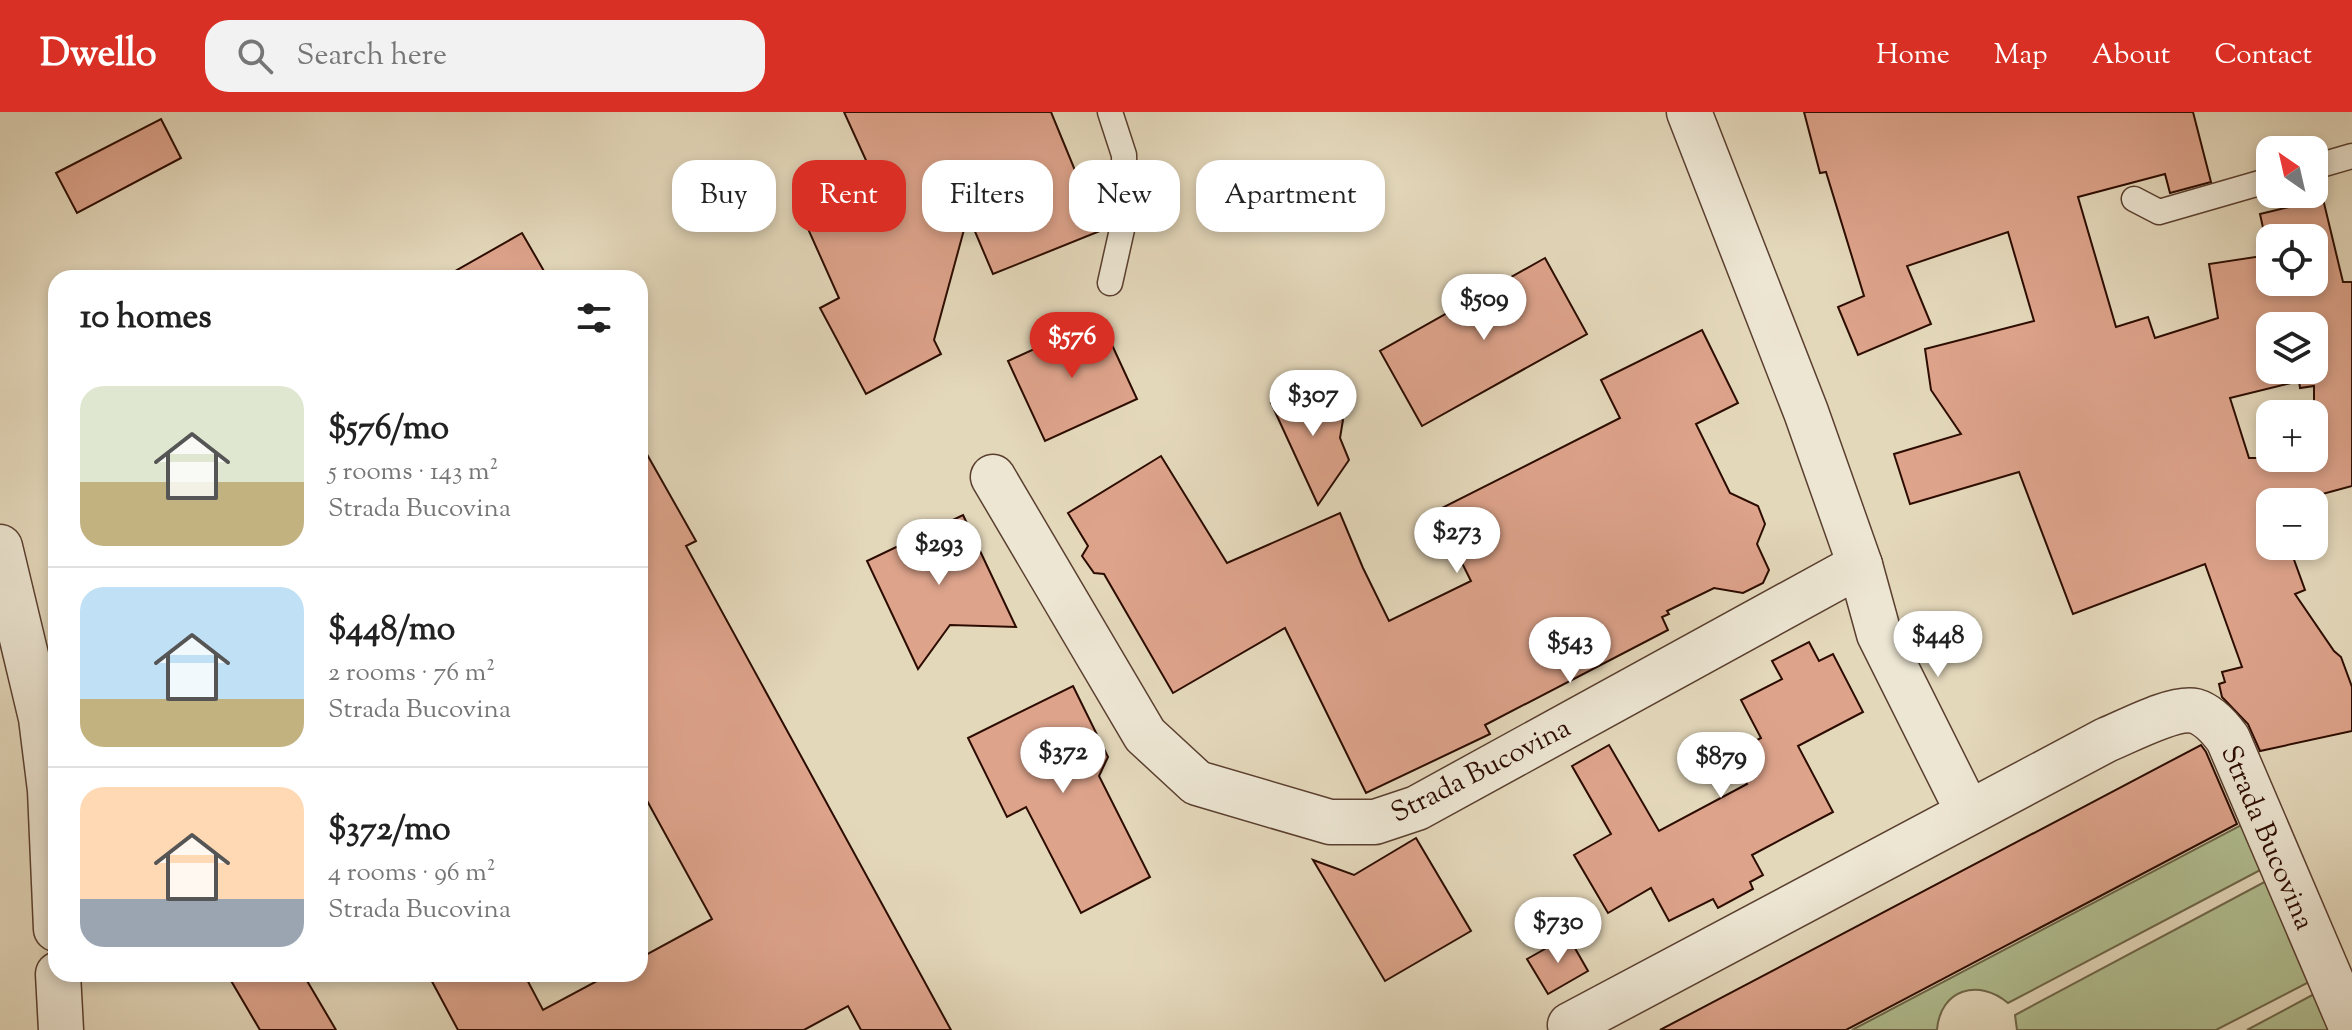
<!DOCTYPE html>
<meta charset="utf-8">
<style>
:root{--surface:#fff;--page:#f2f2f2;--text:#222;--muted:#767676;--line:#e0e0e0;--accent:#d93025}
body{margin:0;font-family:"Sorts Mill Goudy",serif;background:var(--page);color:var(--text);height:100vh;display:flex;flex-direction:column;font-size:30px;white-space:nowrap}
*{box-sizing:border-box;margin:0}
p{font-size:26px;color:var(--muted)}
.icon{flex:none;width:44px;height:44px;fill:none;stroke:currentColor;stroke-width:2;stroke-linecap:round;stroke-linejoin:round}
.map{position:relative;flex:1;overflow:hidden}
.side{position:absolute;left:48px;top:158px;width:600px;height:712px;display:flex;flex-direction:column;background:var(--surface);border-radius:24px;box-shadow:0 4px 12px #0003}
.side>*{flex:none}
.top-card{position:absolute;left:672px;top:48px;width:760px;height:72px;display:flex;gap:16px}
.needle{width:52px;rotate:326deg}
.tools{position:absolute;left:2256px;top:24px;display:grid;gap:16px}
.tools a{display:grid;place-items:center;width:72px;height:72px;border-radius:16px;background:var(--surface);box-shadow:0 4px 12px #0003;font-size:40px}
.price{position:absolute;translate:-50% -68px;padding:0 18px;border-radius:28px;background:#fff;color:#222;font-size:26px;line-height:52px;filter:drop-shadow(0 2px 4px #0008)}
.price::after{content:'';position:absolute;left:50%;top:48px;width:24px;height:18px;margin-left:-12px;background:inherit;clip-path:polygon(0 0,100% 0,50% 100%)}
.price.on{background:var(--accent);color:#fff}
ul{padding:0;list-style:none}
li{display:flex;align-items:center;gap:24px;height:200px;padding:0 32px}
li+li{border-top:2px solid var(--line)}
li span{display:grid;place-items:center;flex:none;width:224px;height:160px;border-radius:24px;color:#555}
li>.icon{margin-inline-start:auto}
span .icon{width:96px;height:96px;fill:#fffc;stroke-width:1}
li b{font-size:34px}
h2{display:flex;justify-content:space-between;align-items:center;height:96px;padding:0 32px;font-size:34px}
.tag{padding:0 28px;border-radius:24px;background:var(--surface);box-shadow:0 4px 12px #0003;font-size:28px;line-height:72px}
.tag.on{background:var(--accent);color:#fff}
header{display:flex;align-items:center;gap:48px;box-sizing:border-box;height:112px;padding:0 40px;background:var(--accent);color:#fff}
header strong{font-size:38px}
nav{display:flex;gap:44px;margin-inline-start:auto;font-size:28px}
.search{width:560px;height:72px;background:var(--page);display:flex;align-items:center;gap:20px;box-sizing:border-box;padding:0 28px;border-radius:24px;color:var(--muted);font-size:30px}
.map>svg:first-child{display:block}
.green{fill:#b1bf92;stroke:#6e6649;stroke-width:2}
.building{fill:#dda38b;stroke:#2c0c00;stroke-width:2;fill-rule:evenodd}
.lines{fill:none;stroke-linecap:round;stroke-linejoin:round}
.service-casing{stroke:#5a3f2f;stroke-width:27}
.minor-casing{stroke:#5a3f2f;stroke-width:47}
.service{stroke:#ede6d3;stroke-width:24}
.minor{stroke:#ede6d3;stroke-width:44}
.labels{text-anchor:middle;stroke-width:6;stroke-linejoin:round;paint-order:stroke}
.street-label{font-size:28px;fill:#2c0c00;stroke:#ede6d3}
</style>
<header>
<strong>Dwello</strong>
<div class="search"><svg class="icon" aria-label="search" viewBox="0 0 24 24"><circle cx="10" cy="10" r="6"/><path d="M15 15l6 6"/></svg>Search here</div>
<nav><a>Home</a><a>Map</a><a>About</a><a>Contact</a></nav>
</header>
<div class="map">
<svg width="2352" height="918" viewBox="0 0 2352 918">
<rect width="100%" height="100%" fill="#e4d8bb"/>
<filter id="stains"><feTurbulence type="fractalNoise" baseFrequency=".0025" numOctaves="4"/><feColorMatrix values="0 0 0 0 .2 0 0 0 0 .09 0 0 0 0 .02 0 0 0 .5 -.17"/></filter>
<radialGradient id="worn" r=".72"><stop offset=".6" stop-color="#630" stop-opacity="0"/><stop offset="1" stop-color="#630" stop-opacity=".3"/></radialGradient>
<g class="green">
<path d="M 2245,711 L 2266,755 L 2008,891 C 1979,866 1940,877 1937,918 L 1852,918 Z"/>
<polygon points="2272,766 2311,869 2216,918 2017,918 2015,903"/>
<polygon points="2318,880 2336,918 2247,918"/>
</g>
<g class="building">
<polygon points="844,0 1051,0 1100,119 993,162 968,103 934,228 941,242 866,282 820,196 839,186 796,90 870,57"/>
<path d="M 1804,0 L 2193,0 L 2211,70 L 2170,81 L 2165,62 L 2078,85 L 2116,215 L 2148,205 L 2155,226 L 2218,206 L 2209,152 L 2269,143 L 2260,102 L 2323,87 L 2343,170 L 2352,170 L 2352,374 L 2293,390 L 2270,390 L 2270,434 L 2289,434 L 2305,478 L 2295,482 L 2334,539 L 2341,545 L 2352,575 L 2352,619 L 2260,639 L 2248,612 L 2222,585 L 2219,572 L 2225,570 L 2222,560 L 2242,555 L 2205,452 L 2073,502 L 2019,360 L 1910,392 L 1894,342 L 1961,322 L 1931,278 L 1925,237 L 2034,209 L 2008,120 L 1907,154 L 1931,212 L 1858,243 L 1838,195 L 1864,184 L 1826,60 L 1820,61 ZM 2270,126 L 2314,126 L 2314,170 L 2270,170 ZM 2270,214 L 2314,214 L 2314,258 L 2270,258 ZM 2299,269 L 2300,276 L 2314,274 L 2314,346 L 2249,346 L 2230,286 Z"/>
<polygon points="161,7 181,46 77,101 56,61"/>
<polygon points="522,121 548,166 443,166"/>
<polygon points="1545,146 1587,222 1422,314 1380,239"/>
<polygon points="1100,207 1137,287 1045,329 1008,249"/>
<polygon points="1702,218 1738,291 1696,312 1730,381 1758,394 1765,412 1757,432 1769,458 1763,471 1743,481 1714,476 1667,499 1669,502 1662,505 1668,518 1485,613 1490,622 1366,681 1285,516 1173,581 1104,462 1094,461 1082,444 1088,434 1068,401 1161,344 1227,451 1340,401 1363,456 1389,509 1471,469 1436,399 1620,306 1601,268"/>
<polygon points="1312,272 1323,295 1343,308 1340,326 1349,348 1318,393 1271,291"/>
<polygon points="640,330 696,429 686,434 951,918 861,918 848,894 804,918 458,918 428,862 524,862 543,898 610,862 640,862 640,846 712,807 640,676"/>
<polygon points="963,403 1016,515 950,513 918,557 867,449"/>
<polygon points="1809,530 1819,549 1833,542 1863,600 1798,634 1833,700 1752,743 1763,763 1750,770 1753,777 1718,796 1713,787 1669,809 1651,776 1608,801 1574,743 1611,722 1572,654 1609,633 1659,719 1747,672 1731,641 1761,626 1741,588 1782,567 1772,549"/>
<polygon points="1073,574 1108,645 1099,664 1150,765 1081,801 1026,695 1007,705 968,626"/>
<polygon points="2201,633 2206,640 2237,712 1846,918 1660,918"/>
<polygon points="1416,726 1471,819 1385,869 1313,748 1354,763"/>
<polygon points="1568,824 1588,859 1548,882 1527,847"/>
<polygon points="227,862 303,862 336,918 260,918"/>
</g>
<g class="lines">
<g class="service-casing">
<g id="service">
<polyline points="1110,0 1124,43 1125,104 1110,171"/>
<polyline points="2314,55 2352,44"/>
<polyline points="2134,87 2159,100 2270,68"/>
</g>
</g>
<g class="minor-casing">
<g id="minor">
<polyline points="993,365 1145,623 1197,671 1330,710 1375,710 1417,696 1860,453 1806,300 1689,0"/>
<polyline points="0,435 41,606 50,678 56,817"/>
<polyline points="1860,453 1879,522 1968,700"/>
<polyline points="58,862 61,918"/>
<path d="M 1570,913 L 2106,628 C 2126,620 2174,594 2195,599 C 2209,603 2220,616 2228,627 L 2352,917"/>
</g>
</g>
<use href="#service" class="service"/>
<use href="#minor" class="minor"/>
</g>
<g class="labels">
<g class="street-label">
<text transform="translate(1480 657) rotate(-27)" y="10">Strada Bucovina</text>
<text transform="translate(2269 725) rotate(67)" y="10">Strada Bucovina</text>
</g>
</g>
<rect width="100%" height="100%" filter="url(#stains)"/>
<rect width="100%" height="100%" fill="url(#worn)"/>
</svg>
<div class="tools">
<a><svg class="needle" viewBox="-14 -14 28 28"><path d="M0-13l5 13h-10z" fill="#e53935"/><path d="M0 13l5-13h-10z" fill="#767676"/></svg></a>
<a><svg class="icon" aria-label="locate" viewBox="0 0 24 24"><circle cx="12" cy="12" r="6"/><path d="M12 2v4M12 18v4M2 12h4M18 12h4"/></svg></a>
<a><svg class="icon" aria-label="layers" viewBox="0 0 24 24"><path d="M12 4l9 5-9 5-9-5zM3 14l9 5 9-5"/></svg></a>
<a>+</a>
<a>−</a>
</div>
<b class="price" style="left:1484px;top:230px">$509</b>
<b class="price on" style="left:1072px;top:268px">$576</b>
<b class="price" style="left:1313px;top:326px">$307</b>
<b class="price" style="left:1457px;top:463px">$273</b>
<b class="price" style="left:939px;top:475px">$293</b>
<b class="price" style="left:1938px;top:567px">$448</b>
<b class="price" style="left:1570px;top:573px">$543</b>
<b class="price" style="left:1063px;top:683px">$372</b>
<b class="price" style="left:1721px;top:688px">$879</b>
<b class="price" style="left:1558px;top:853px">$730</b>
<div class="top-card">
<a class="tag">Buy</a>
<a class="tag on">Rent</a>
<a class="tag">Filters</a>
<a class="tag">New</a>
<a class="tag">Apartment</a>
</div>
<section class="side">
<h2>10 homes<svg class="icon" aria-label="filters" viewBox="0 0 24 24"><path d="M4 7h16M4 17h16"/><circle cx="9" cy="7" r="2"/><circle cx="15" cy="17" r="2"/></svg></h2>
<ul>
<li><span style="background:linear-gradient(#dfe7d0 60%,#c2b280 0)"><svg class="icon" aria-label="home" viewBox="0 0 24 24"><path d="M3 11l9-7 9 7M6 9v11h12V9"/></svg></span><div><b>$576/mo</b><p>5 rooms · 143 m²</p><p>Strada Bucovina</p></div></li>
<li><span style="background:linear-gradient(#bfe0f5 70%,#c2b280 0)"><svg class="icon" aria-label="home" viewBox="0 0 24 24"><path d="M3 11l9-7 9 7M6 9v11h12V9"/></svg></span><div><b>$448/mo</b><p>2 rooms · 76 m²</p><p>Strada Bucovina</p></div></li>
<li><span style="background:linear-gradient(#ffd9b3 70%,#9aa5b1 0)"><svg class="icon" aria-label="home" viewBox="0 0 24 24"><path d="M3 11l9-7 9 7M6 9v11h12V9"/></svg></span><div><b>$372/mo</b><p>4 rooms · 96 m²</p><p>Strada Bucovina</p></div></li>
</ul>
</section>
</div>
